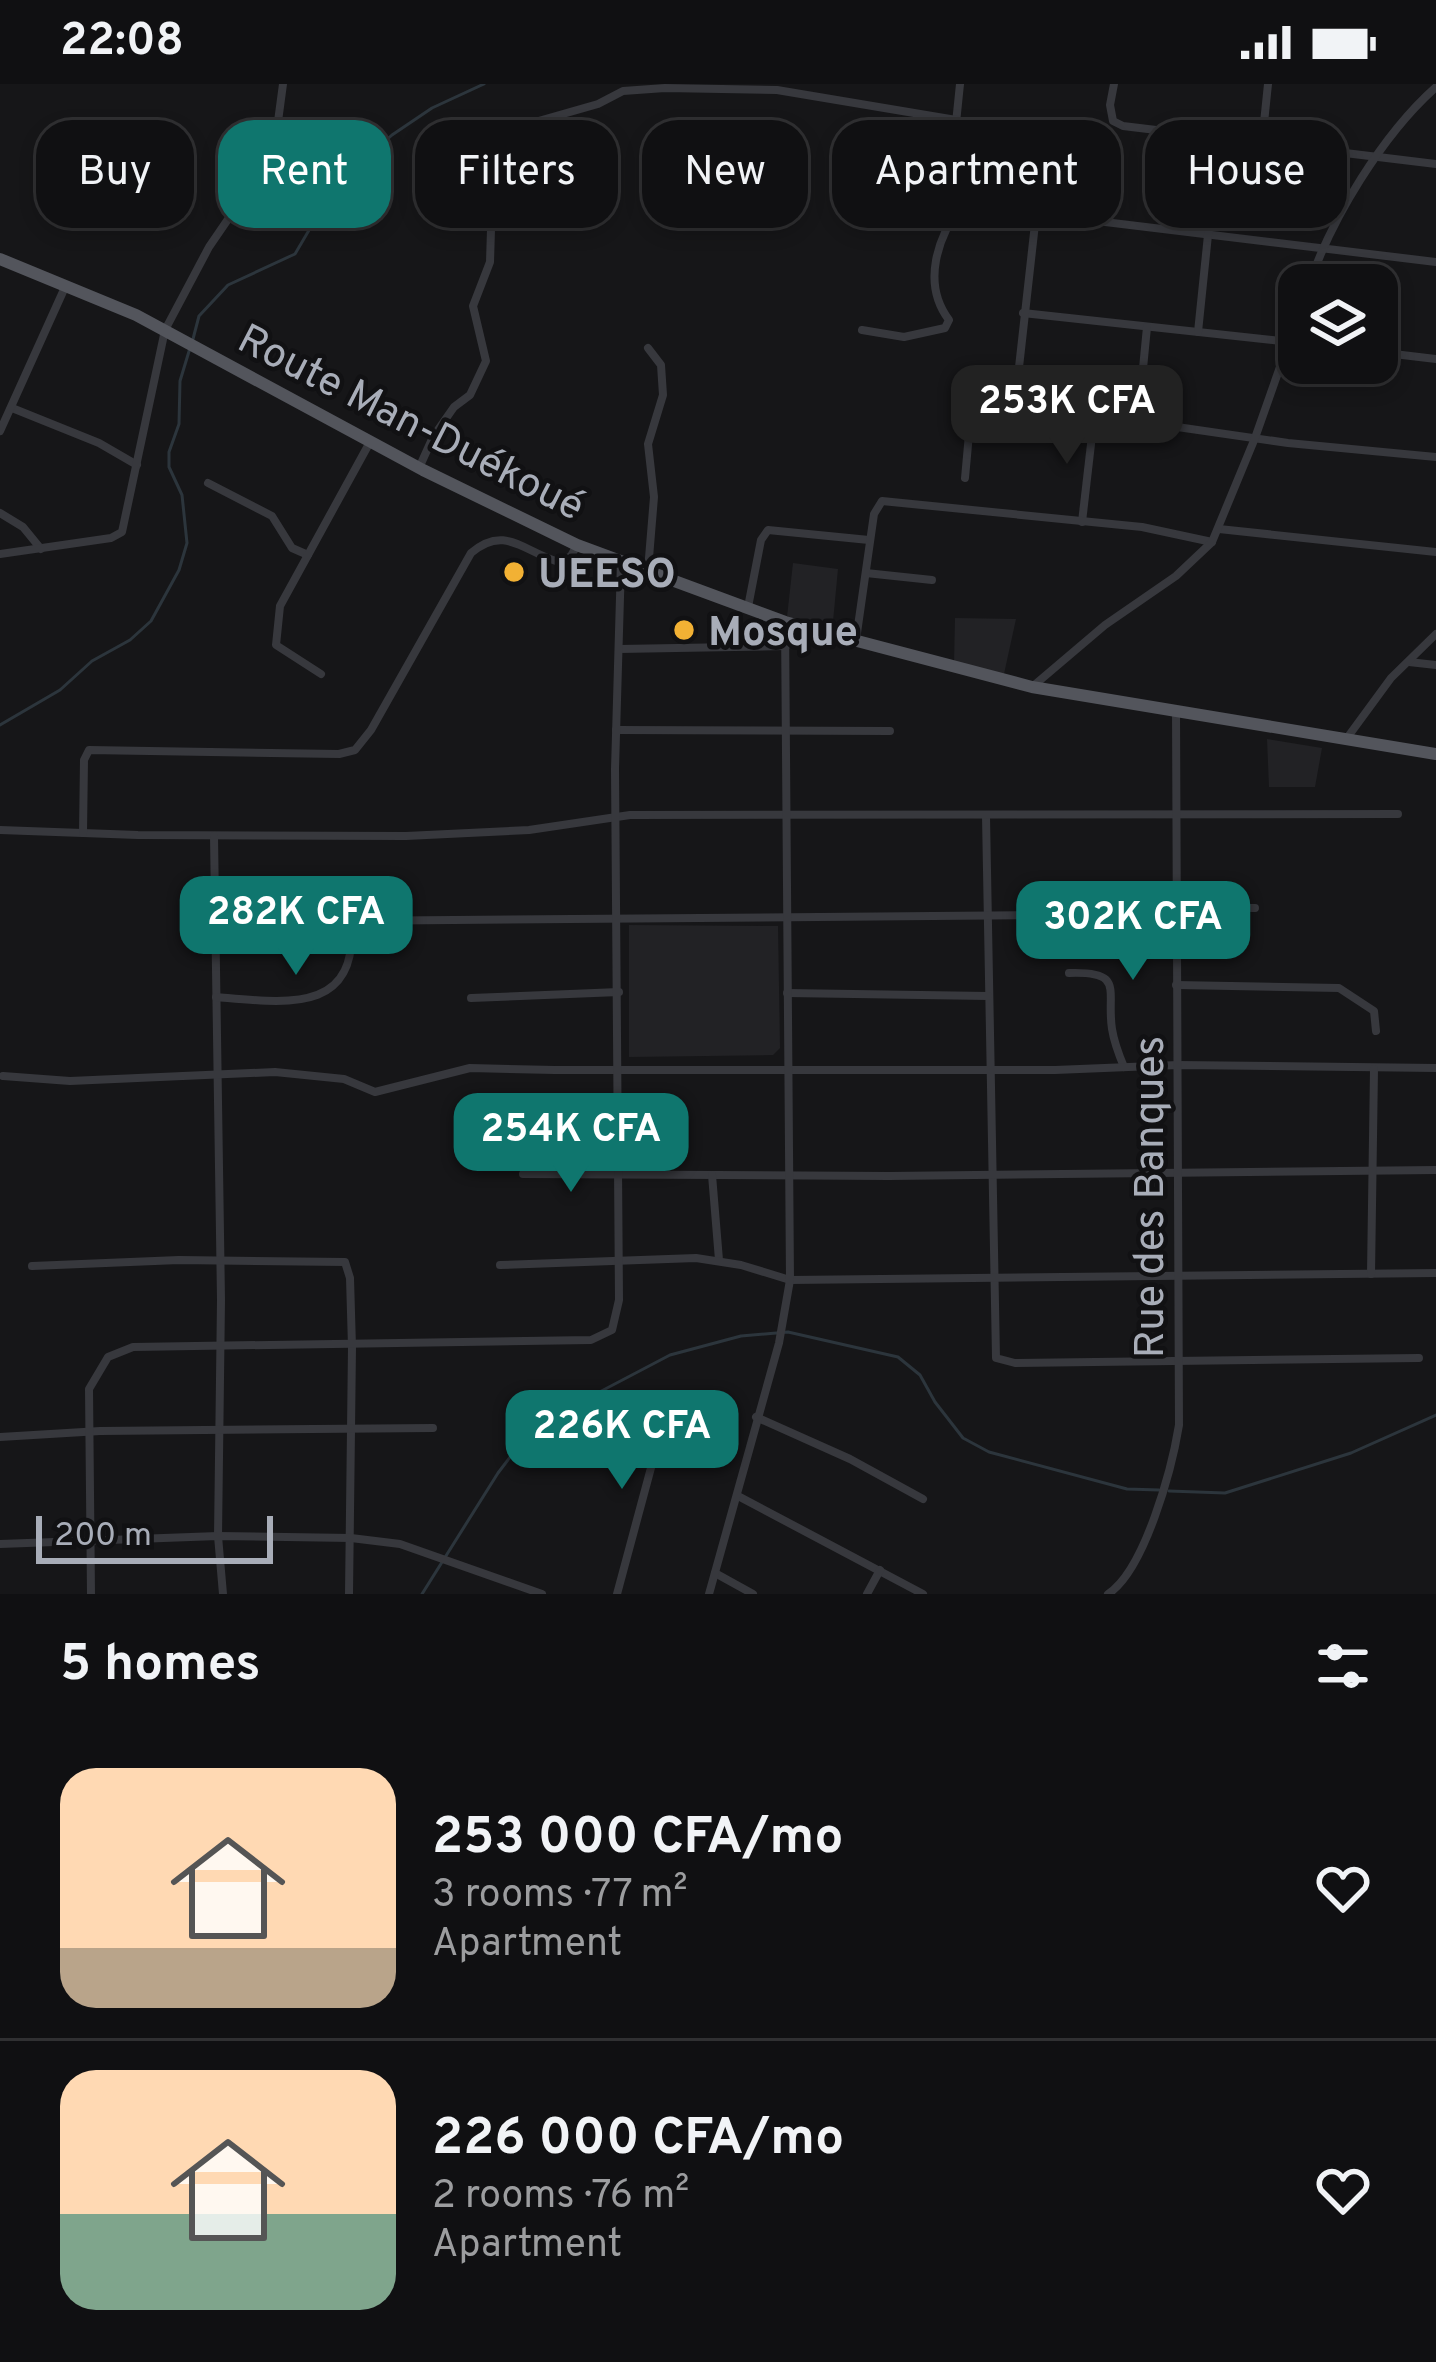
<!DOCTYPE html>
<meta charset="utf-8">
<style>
:root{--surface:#101012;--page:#19191b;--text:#f1f3f6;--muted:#9c9d9f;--line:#303032;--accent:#0f766e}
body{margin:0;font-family:Overpass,sans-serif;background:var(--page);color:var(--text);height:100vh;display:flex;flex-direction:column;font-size:45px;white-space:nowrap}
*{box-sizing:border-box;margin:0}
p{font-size:39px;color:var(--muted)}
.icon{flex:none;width:66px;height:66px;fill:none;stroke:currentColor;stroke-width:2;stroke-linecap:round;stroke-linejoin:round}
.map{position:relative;height:1510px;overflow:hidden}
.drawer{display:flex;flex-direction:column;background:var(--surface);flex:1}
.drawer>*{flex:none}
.hud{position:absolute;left:36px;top:36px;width:1365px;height:108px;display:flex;gap:24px}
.fabs{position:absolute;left:1278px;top:180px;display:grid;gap:24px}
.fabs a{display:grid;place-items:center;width:120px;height:120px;border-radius:24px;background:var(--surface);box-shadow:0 6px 18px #0003,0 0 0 3px var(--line);font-size:60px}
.scale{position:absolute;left:36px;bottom:30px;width:237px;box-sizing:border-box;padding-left:12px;border:6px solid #a8adb8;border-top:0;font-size:33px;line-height:42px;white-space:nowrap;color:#a8adb8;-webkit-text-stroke:9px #111113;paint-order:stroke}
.price{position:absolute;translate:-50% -102px;padding:0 27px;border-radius:24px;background:var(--accent);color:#fff;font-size:39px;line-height:78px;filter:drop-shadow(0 3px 6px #0008)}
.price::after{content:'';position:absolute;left:50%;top:72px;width:36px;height:27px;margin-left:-18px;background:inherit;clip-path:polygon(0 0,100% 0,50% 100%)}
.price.active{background:#222;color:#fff}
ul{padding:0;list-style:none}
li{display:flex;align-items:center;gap:36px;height:300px;padding:0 60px}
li+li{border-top:3px solid var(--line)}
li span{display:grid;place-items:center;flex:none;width:336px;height:240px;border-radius:36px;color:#555}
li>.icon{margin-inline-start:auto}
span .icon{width:144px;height:144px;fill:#fffc;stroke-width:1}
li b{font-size:51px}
h2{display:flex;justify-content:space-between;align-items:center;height:144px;padding:0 60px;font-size:51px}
.chip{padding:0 42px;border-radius:36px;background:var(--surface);box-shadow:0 6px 18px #0003,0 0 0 3px var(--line);font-size:42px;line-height:108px}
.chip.active{background:var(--accent);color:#fff}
.status{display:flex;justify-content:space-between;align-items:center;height:84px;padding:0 60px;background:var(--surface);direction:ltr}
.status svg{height:33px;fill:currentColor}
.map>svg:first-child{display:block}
.built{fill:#222225}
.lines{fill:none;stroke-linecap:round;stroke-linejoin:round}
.stream{stroke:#2c353c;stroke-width:3}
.street{stroke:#37383d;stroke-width:8}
.primary{stroke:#53555c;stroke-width:12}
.poi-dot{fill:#f2b134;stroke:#111113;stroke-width:4.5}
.labels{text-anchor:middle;stroke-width:9;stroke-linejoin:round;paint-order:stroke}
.street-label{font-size:42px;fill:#a8adb8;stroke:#111113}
.poi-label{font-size:42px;font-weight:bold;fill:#a8adb8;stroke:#111113;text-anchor:start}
</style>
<div class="status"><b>22:08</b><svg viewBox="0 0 49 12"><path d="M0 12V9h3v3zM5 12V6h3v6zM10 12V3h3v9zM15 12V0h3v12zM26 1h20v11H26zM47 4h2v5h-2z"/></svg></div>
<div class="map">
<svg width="1436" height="1510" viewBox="0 0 1436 1510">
<rect width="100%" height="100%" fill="#161618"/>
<g class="built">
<polygon points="793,479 838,485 832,548 787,533"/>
<polygon points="955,534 1016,535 1004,590 954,580"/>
<polygon points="1267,655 1322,664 1315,703 1269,703"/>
<polygon points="629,841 778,842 780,964 773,971 629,973"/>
</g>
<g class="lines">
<g class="stream">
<polyline points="193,255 199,232 228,201 295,170 335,102 392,51 432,24 484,0"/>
<polyline points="0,641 60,606 92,577 130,556 151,537 179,486 187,459 182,411 169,383 169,368 179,340 180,297 190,264"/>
<polyline points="1169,1407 1225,1409 1351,1369 1436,1331"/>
<polyline points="422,1510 498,1389 517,1364 550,1334 670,1271 741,1252 788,1248 898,1273 920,1291 935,1318 963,1354 989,1368 1127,1405 1159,1406"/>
</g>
<g class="street">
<polyline points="1114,0 1110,21 1113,37 1123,42 1436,80"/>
<polyline points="1262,58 1268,0"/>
<polyline points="881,111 1436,178"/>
<polyline points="948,117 960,0"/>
<path d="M 1309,201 C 1331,135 1383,50 1436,3"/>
<polyline points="1023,229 1299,259"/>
<path d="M 862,246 L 904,253 L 945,244 L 949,236 C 921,199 938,153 962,119"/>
<polyline points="1198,248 1218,54"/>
<polyline points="1377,268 1436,275"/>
<polyline points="1015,319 1036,131"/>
<polyline points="12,324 99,359 137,381"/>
<polyline points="1138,336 1147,243"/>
<polyline points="0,347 66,201"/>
<polyline points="419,384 433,353 454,323 470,311 486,277 473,222 490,178 492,113 501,90 504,61 514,44 598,20 623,7 665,4 777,6 956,36"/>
<polyline points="965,394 971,328 977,316 984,315 1288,359 1436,373"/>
<polyline points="208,399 272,432 292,464 308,471"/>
<polyline points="0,429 23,443 41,465"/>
<polyline points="1082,438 1094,334"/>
<polyline points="1219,445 1436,468"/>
<polyline points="0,470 111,454 122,448 165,246 209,163 270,74 275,60 283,0"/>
<polyline points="648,486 654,413 648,360 663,311 661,281 648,264"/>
<polyline points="866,489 932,496"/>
<polyline points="748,523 761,456 768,446 869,456"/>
<polyline points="856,556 874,430 882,417 1142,443 1212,458"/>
<polyline points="619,565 786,562"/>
<polyline points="1409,578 1436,581"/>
<polyline points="321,590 276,561 280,522 370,358"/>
<polyline points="1032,603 1105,541 1176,492 1212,458 1255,354 1299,229"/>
<polyline points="616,646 890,647"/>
<polyline points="1347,654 1391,594 1436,550"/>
<polyline points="986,732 996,1274 1015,1279 1419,1274"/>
<polyline points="0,746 138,751 406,752 529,746 630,731 1398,730"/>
<path d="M 83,749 L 84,676 L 89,666 L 339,670 L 355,666 L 371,646 L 471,469 C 505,440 524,468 559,478 L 571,472 L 577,461"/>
<polyline points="214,752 221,1216 218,1452 223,1510"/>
<polyline points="1176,823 1255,824"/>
<polyline points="216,838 1176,830"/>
<path d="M 1069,889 C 1126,887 1106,907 1112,945 C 1114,958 1119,971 1124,983"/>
<polyline points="1176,901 1339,904 1374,927 1376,947"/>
<polyline points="787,909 988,912"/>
<path d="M 216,913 C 287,919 360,931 351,835"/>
<polyline points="471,914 619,908"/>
<polyline points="3,992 70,997 275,988 344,995 375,1008 470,984 555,986 1055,986 1178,981 1436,984"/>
<polyline points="523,1090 889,1092 1436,1086"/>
<polyline points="712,1091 719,1176"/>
<polyline points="500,1181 696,1174 741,1181 790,1196 1436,1189"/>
<polyline points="32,1182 179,1176 345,1178 350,1194 352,1263 349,1510"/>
<polyline points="1371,1190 1374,985"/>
<polyline points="756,1333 850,1375 923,1415"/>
<polyline points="0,1353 100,1347 433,1344"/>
<polyline points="738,1412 923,1510"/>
<polyline points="0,1460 218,1452 351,1454 400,1460 542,1510"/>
<polyline points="715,1489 753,1510"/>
<polyline points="91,1510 89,1305 108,1273 133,1263 591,1256 612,1246 619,1216 615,685 621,479"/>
<polyline points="617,1510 669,1317"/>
<polyline points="709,1510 779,1259 790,1196 785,538"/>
<polyline points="867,1510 880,1486"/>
<path d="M 1108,1510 C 1145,1486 1172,1384 1179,1341 L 1176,627"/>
</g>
<polyline class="primary" points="0,175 136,231 423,386 577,461 785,538 1032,603 1436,670"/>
</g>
<g class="poi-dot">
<circle cx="514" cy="488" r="12"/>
<circle cx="684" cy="546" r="12"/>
</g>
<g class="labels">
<g class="street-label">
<text transform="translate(412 337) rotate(27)" y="15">Route Man-Duékoué</text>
<text transform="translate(1148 1113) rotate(-90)" y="15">Rue des Banques</text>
</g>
<g class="poi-label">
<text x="538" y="503">UEESO</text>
<text x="708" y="561">Mosque</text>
</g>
</g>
</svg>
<div class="fabs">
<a><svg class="icon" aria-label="layers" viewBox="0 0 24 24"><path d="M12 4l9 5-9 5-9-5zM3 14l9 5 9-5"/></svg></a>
</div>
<div class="scale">200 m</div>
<b class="price active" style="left:1067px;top:383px">253K CFA</b>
<b class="price" style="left:296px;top:894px">282K CFA</b>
<b class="price" style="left:1133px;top:899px">302K CFA</b>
<b class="price" style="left:571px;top:1111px">254K CFA</b>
<b class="price" style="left:622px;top:1408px">226K CFA</b>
<div class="hud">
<a class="chip">Buy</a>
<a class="chip active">Rent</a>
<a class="chip">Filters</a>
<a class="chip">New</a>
<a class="chip">Apartment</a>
<a class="chip">House</a>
</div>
</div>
<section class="drawer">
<h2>5 homes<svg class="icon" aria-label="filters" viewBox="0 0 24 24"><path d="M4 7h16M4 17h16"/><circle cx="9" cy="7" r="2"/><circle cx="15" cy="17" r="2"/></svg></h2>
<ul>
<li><span style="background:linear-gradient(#ffd9b3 75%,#b9a48a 0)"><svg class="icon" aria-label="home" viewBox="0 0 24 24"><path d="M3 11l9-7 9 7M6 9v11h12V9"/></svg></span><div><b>253 000 CFA/mo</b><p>3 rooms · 77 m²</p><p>Apartment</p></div><svg class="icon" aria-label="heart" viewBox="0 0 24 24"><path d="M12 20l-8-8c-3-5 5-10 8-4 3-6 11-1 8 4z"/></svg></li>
<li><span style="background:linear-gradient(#ffd9b3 60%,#7fa58c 0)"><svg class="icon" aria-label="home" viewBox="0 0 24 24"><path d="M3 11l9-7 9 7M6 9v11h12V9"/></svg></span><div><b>226 000 CFA/mo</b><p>2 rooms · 76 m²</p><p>Apartment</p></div><svg class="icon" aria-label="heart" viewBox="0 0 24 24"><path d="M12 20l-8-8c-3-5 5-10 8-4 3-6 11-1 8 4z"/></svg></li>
</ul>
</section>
